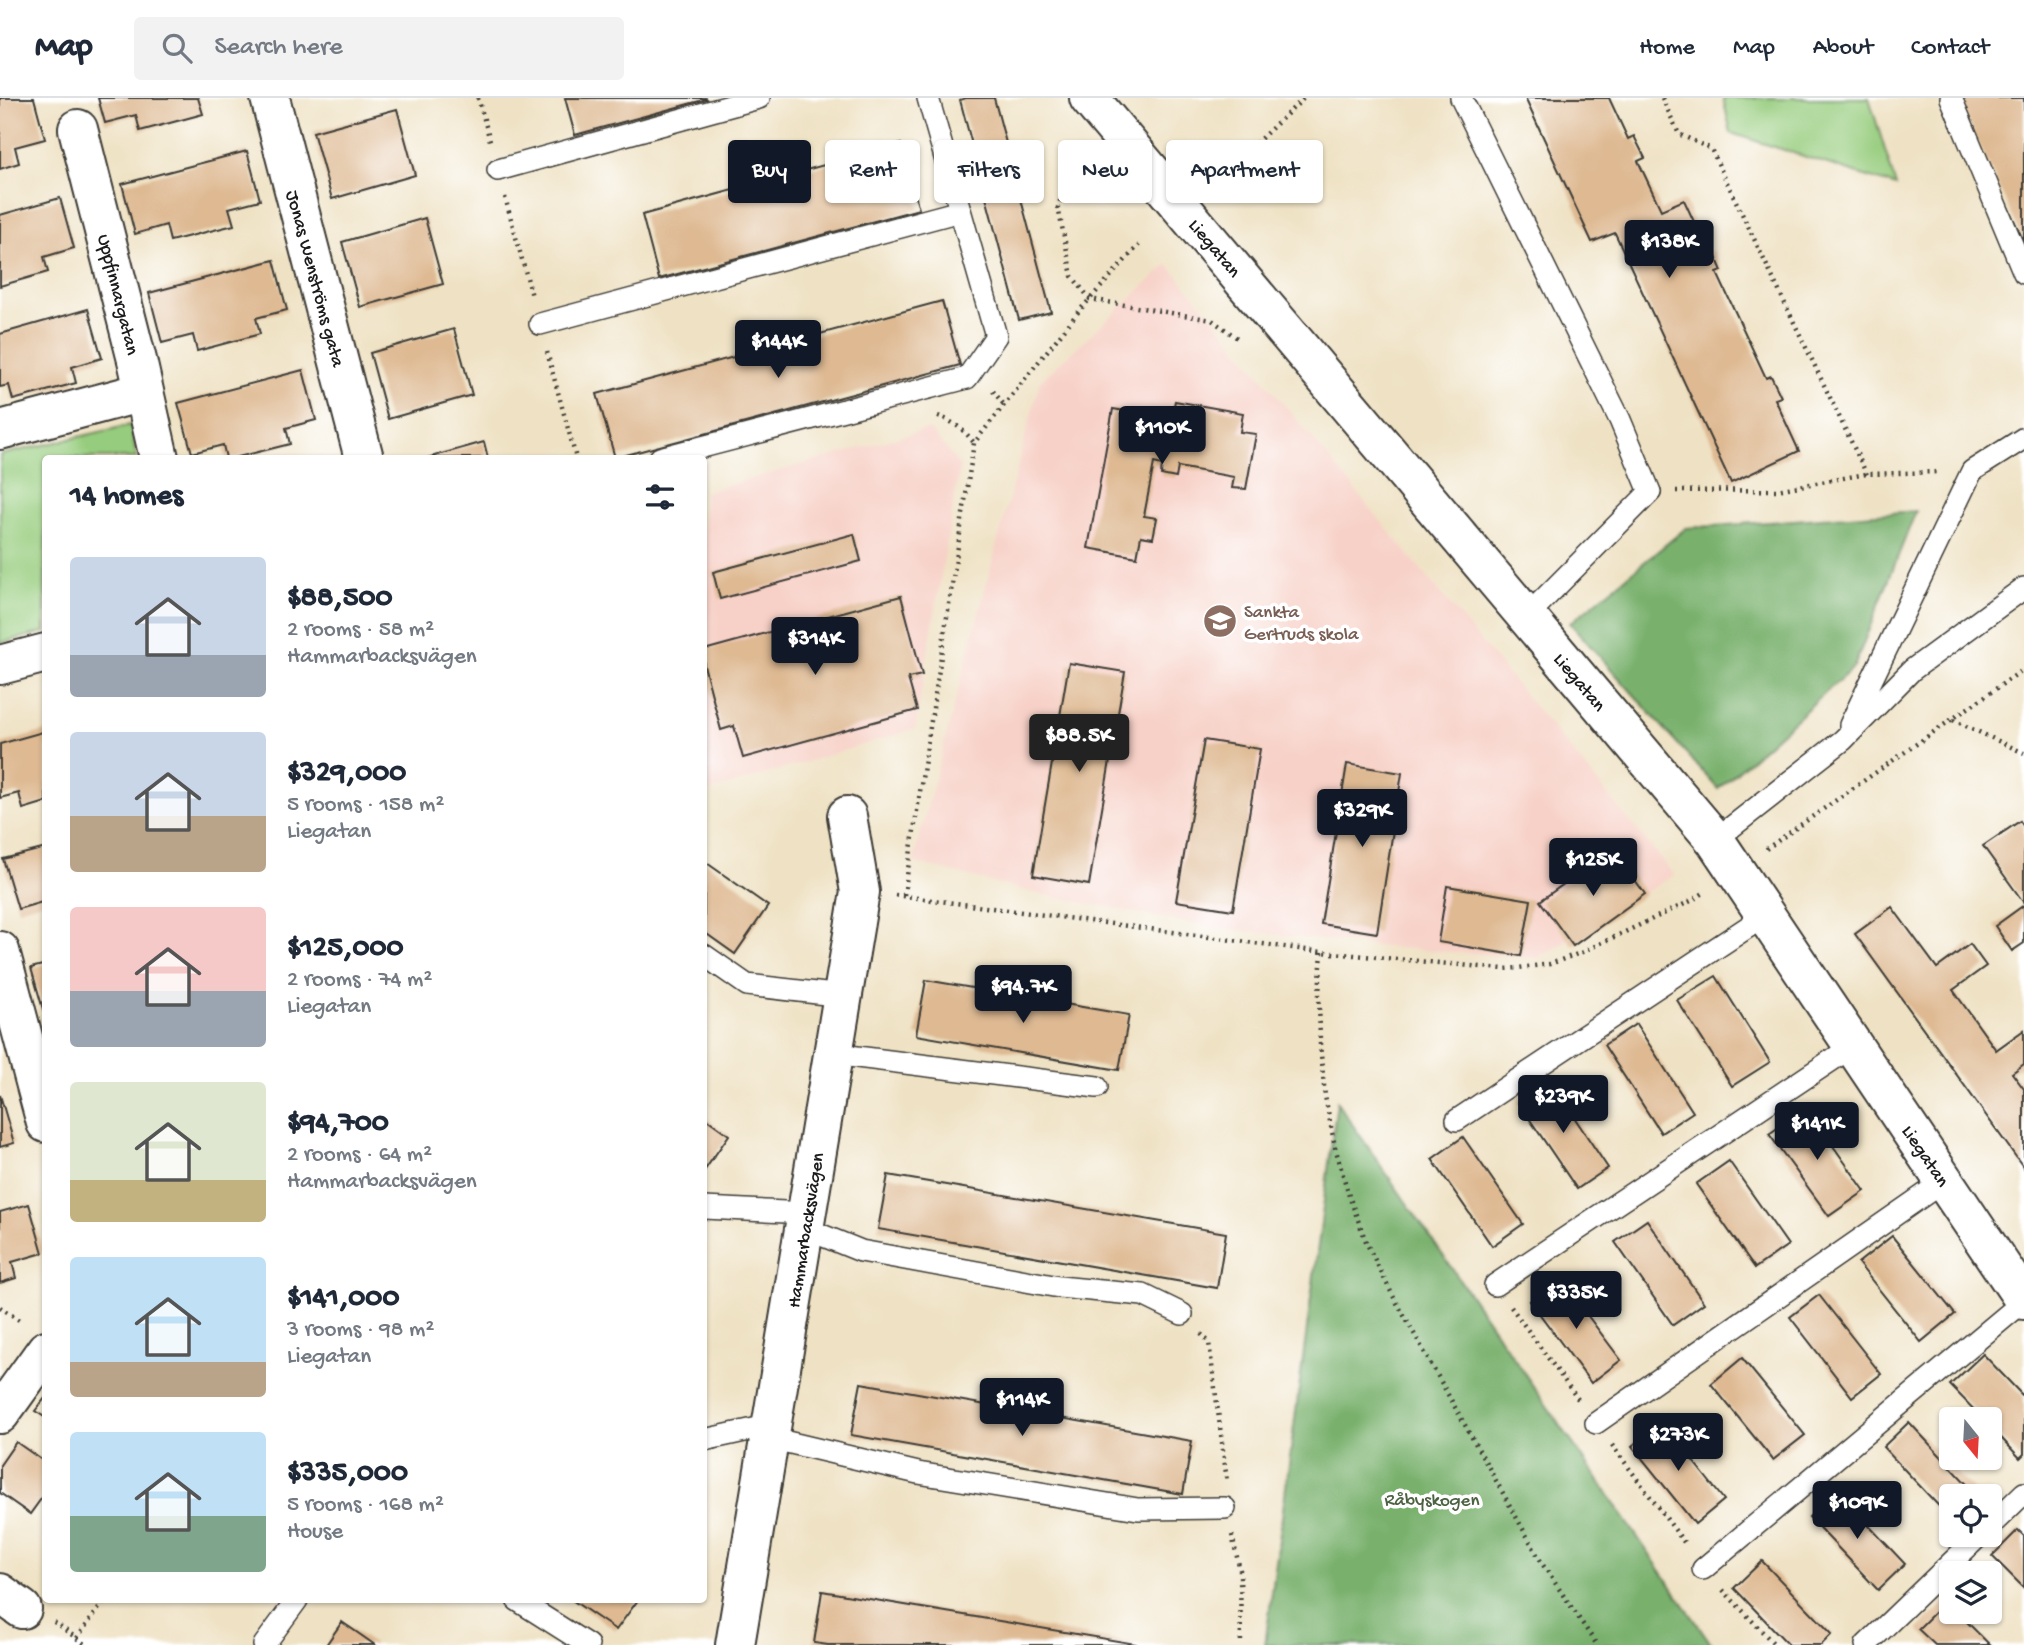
<!DOCTYPE html>
<meta charset="utf-8">
<style>
:root{--surface:#fff;--page:#f2f2f3;--text:#1f2937;--muted:#747a83;--line:#e0e1e3;--accent:#111827}
body{margin:0;font-family:"Gochi Hand",sans-serif;background:var(--page);color:var(--text);height:100vh;display:flex;flex-direction:column;font-size:26px;white-space:nowrap}
*{box-sizing:border-box;margin:0}
p{font-size:23px;color:var(--muted)}
.icon{flex:none;width:38px;height:38px;fill:none;stroke:currentColor;stroke-width:2;stroke-linecap:round;stroke-linejoin:round}
.map{position:relative;flex:1;overflow:hidden}
.panel{position:absolute;left:42px;top:357px;width:665px;height:1148px;display:flex;flex-direction:column;background:var(--surface);border-radius:7px;box-shadow:0 2px 5px #0004}
.panel>*{flex:none}
.top-card{position:absolute;left:728px;top:42px;width:665px;height:63px;display:flex;gap:14px}
.needle{width:46px;rotate:162deg}
.buttons{position:absolute;left:1939px;top:1309px;display:grid;gap:14px}
.buttons a{display:grid;place-items:center;width:63px;height:63px;border-radius:7px;background:var(--surface);box-shadow:0 2px 5px #0004;font-size:35px}
.price{position:absolute;translate:-50% -60px;padding:0 16px;border-radius:7px;background:var(--accent);color:#fff;font-size:23px;line-height:46px;filter:drop-shadow(0 2px 4px #0008)}
.price::after{content:'';position:absolute;left:50%;top:42px;width:21px;height:16px;margin-left:-10px;background:inherit;clip-path:polygon(0 0,100% 0,50% 100%)}
.price.current{background:#222;color:#fff}
ul{padding:0;list-style:none}
li{display:flex;align-items:center;gap:21px;height:175px;padding:0 28px}
li span{display:grid;place-items:center;flex:none;width:196px;height:140px;border-radius:7px;color:#555}
li>.icon{margin-inline-start:auto}
span .icon{width:84px;height:84px;fill:#fffc;stroke-width:1}
li b{font-size:30px}
h2{display:flex;justify-content:space-between;align-items:center;height:84px;padding:0 28px;font-size:30px}
.pill{padding:0 24px;border-radius:7px;background:var(--surface);box-shadow:0 2px 5px #0004;font-size:24px;line-height:63px}
.pill.current{background:var(--accent);color:#fff}
header{display:flex;align-items:center;gap:42px;box-sizing:border-box;height:98px;padding:0 35px;background:var(--surface);border-bottom:2px solid var(--line)}
header strong{font-size:33px}
nav{display:flex;gap:38px;margin-inline-start:auto;font-size:24px}
.search{width:490px;height:63px;background:var(--page);display:flex;align-items:center;gap:18px;box-sizing:border-box;padding:0 24px;border-radius:7px;color:var(--muted);font-size:26px}
.map>svg:first-child{display:block}
.built{fill:#f7d1c7}
.green{fill:#96cc7d;stroke:#59744c;stroke-width:2}
.forest{fill:#78b06c;stroke:#4a6644;stroke-width:2}
.building{fill:#deb992}
.lines{fill:none;stroke-linecap:round;stroke-linejoin:round}
.lane-casing{stroke:#3c3a35;stroke-width:24}
.street-casing{stroke:#3c3a35;stroke-width:42}
.path{stroke:#3c3a35;stroke-width:4.5;stroke-dasharray:2 5;stroke-linecap:butt}
.lane{stroke:#fff;stroke-width:21}
.street{stroke:#fff;stroke-width:38}
.labels{text-anchor:middle;stroke-width:7;stroke-linejoin:round;paint-order:stroke}
.street-label{font-size:19px;fill:#1c1c1c;stroke:#fff}
.education-label{font-size:19px;fill:#785e54;stroke:#fff;text-anchor:start}
.park-label{font-size:19px;fill:#4d6243;stroke:#fff}
</style>
<header>
<strong>Map</strong>
<div class="search"><svg class="icon" aria-label="search" viewBox="0 0 24 24"><circle cx="10" cy="10" r="6"/><path d="M15 15l6 6"/></svg>Search here</div>
<nav><a>Home</a><a>Map</a><a>About</a><a>Contact</a></nav>
</header>
<div class="map">
<svg width="2024" height="1547" viewBox="0 0 2024 1547">
<rect width="100%" height="100%" fill="#fff"/>
<filter id="ink" filterUnits="userSpaceOnUse"><feTurbulence type="fractalNoise" baseFrequency=".0143" numOctaves="2"/><feDisplacementMap in="SourceGraphic" scale="14" xChannelSelector="R" yChannelSelector="G"/><feConvolveMatrix kernelMatrix="1 2 1 2 8 2 1 2 1" color-interpolation-filters="sRGB"/></filter>
<filter id="wash" filterUnits="userSpaceOnUse"><feTurbulence type="fractalNoise" baseFrequency=".00686" numOctaves="4" result="noise"/><feDisplacementMap in="SourceGraphic" scale="28" xChannelSelector="R" yChannelSelector="G"/><feGaussianBlur stdDeviation="1.57" result="paint"/><feColorMatrix in="noise" values="0 0 0 0 0 0 0 0 0 0 0 0 0 0 0 0 0 1.4 0 .05"/><feComposite in="paint" operator="in"/></filter>
<g filter="url(#wash)">
<rect width="100%" height="100%" fill="#efe2c4"/>
<g class="built">
<polygon points="1168,166 1674,777 1538,860 1385,849 1211,829 1034,795 913,764 1040,283"/>
<polygon points="929,331 960,368 915,631 704,695 704,394"/>
</g>
<g class="green">
<polygon points="1723,0 1869,0 1896,88 1731,35"/>
<polygon points="130,327 137,360 46,360 45,534 0,545 0,357"/>
</g>
<g class="forest">
<polygon points="1916,413 1854,569 1718,691 1570,525 1686,430"/>
<polygon points="1337,1004 1712,1547 1265,1547"/>
</g>
<g id="blocks">
<g class="building">
<polygon points="0,0 34,0 45,41 15,49 19,65 0,71"/>
<polygon points="98,0 198,0 203,16 140,33 136,17 105,25"/>
<polygon points="565,0 706,0 707,1 575,37"/>
<polygon points="966,0 994,0 1051,214 1019,222 960,2"/>
<polygon points="1525,0 1609,0 1628,41 1634,38 1645,60 1638,63 1661,112 1684,102 1708,154 1713,152 1722,173 1717,175 1766,280 1771,278 1781,299 1775,301 1799,353 1731,385 1615,135 1592,144"/>
<polygon points="1958,0 2024,0 2024,144"/>
<polygon points="397,11 415,77 332,101 313,34"/>
<polygon points="901,46 919,111 659,181 642,117"/>
<polygon points="247,53 260,102 229,110 234,127 170,143 166,127 135,136 122,86"/>
<polygon points="60,100 74,150 44,159 48,174 0,188 0,117"/>
<polygon points="425,120 443,186 360,209 342,144"/>
<polygon points="274,162 287,212 256,220 260,236 197,253 193,237 162,245 149,195"/>
<polygon points="942,203 960,267 615,360 597,296"/>
<polygon points="88,211 102,260 72,269 76,285 13,302 9,287 0,289 0,236"/>
<polygon points="454,231 472,297 388,321 370,255"/>
<polygon points="303,272 316,322 286,330 290,346 234,360 226,360 223,347 192,355 178,305"/>
<polygon points="1175,303 1243,315 1240,334 1256,336 1246,391 1232,390 1234,379 1178,369 1176,380 1161,377 1162,367 1154,365 1144,418 1157,420 1153,440 1141,438 1137,459 1088,450 1113,311 1171,321"/>
<polygon points="484,344 488,360 427,360"/>
<polygon points="854,436 861,463 720,501 713,474"/>
<polygon points="901,498 922,577 908,580 917,612 743,660 734,628 721,632 704,567 704,552"/>
<polygon points="1069,565 1125,574 1089,787 1033,777"/>
<polygon points="46,633 46,704 23,711 19,695 0,700 0,646"/>
<polygon points="1204,642 1260,651 1233,812 1176,803"/>
<polygon points="1347,666 1402,675 1377,835 1321,826"/>
<polygon points="2020,723 2024,729 2024,805 1983,748"/>
<polygon points="46,750 46,803 18,811 3,761"/>
<polygon points="1613,751 1645,796 1573,848 1540,803"/>
<polygon points="704,763 768,808 735,856 704,834"/>
<polygon points="1447,788 1531,802 1521,858 1438,844"/>
<polygon points="2024,807 2024,845 2012,853 1995,828"/>
<polygon points="1892,809 1937,870 1970,846 1986,868 1953,892 1996,952 2024,932 2024,966 2012,975 2024,991 2024,1070 1855,836"/>
<polygon points="46,866 46,918 45,918 31,870"/>
<polygon points="1716,878 1770,964 1732,988 1677,902"/>
<polygon points="926,882 1129,917 1119,972 916,937"/>
<polygon points="1636,926 1693,1014 1661,1035 1604,947"/>
<polygon points="1550,983 1608,1070 1577,1091 1518,1004"/>
<polygon points="0,997 14,1045 0,1049"/>
<polygon points="1806,1010 1865,1093 1829,1118 1769,1036"/>
<polygon points="704,1019 729,1037 704,1073"/>
<polygon points="1463,1039 1523,1126 1492,1148 1432,1061"/>
<polygon points="1729,1063 1788,1147 1755,1170 1696,1086"/>
<polygon points="888,1077 1226,1135 1217,1190 878,1131"/>
<polygon points="29,1106 43,1155 12,1164 16,1180 0,1185 0,1114"/>
<polygon points="1647,1122 1704,1205 1673,1227 1615,1144"/>
<polygon points="1892,1138 1955,1216 1921,1244 1858,1165"/>
<polygon points="1560,1181 1621,1262 1591,1285 1530,1203"/>
<polygon points="1819,1197 1881,1276 1852,1299 1790,1219"/>
<polygon points="1983,1256 2024,1299 2024,1356 2020,1360 1990,1328 1990,1321 1983,1321 1950,1287"/>
<polygon points="1742,1260 1805,1337 1773,1362 1711,1286"/>
<polygon points="861,1285 1192,1343 1183,1396 851,1337"/>
<polygon points="46,1299 46,1320 35,1313"/>
<polygon points="1662,1324 1724,1402 1695,1426 1632,1348"/>
<polygon points="1909,1324 1977,1397 1951,1398 1951,1421 1883,1349"/>
<polygon points="16,1344 46,1365 46,1394 30,1416 0,1395 0,1367"/>
<polygon points="1836,1393 1905,1466 1878,1492 1809,1419"/>
<polygon points="2018,1432 2024,1438 2024,1490 1992,1458"/>
<polygon points="1762,1463 1832,1536 1821,1547 1789,1547 1734,1490"/>
<polygon points="822,1493 1136,1546 1136,1547 828,1547 814,1545"/>
<polygon points="572,1502 638,1502 616,1532"/>
<polygon points="1946,1503 1951,1508 1951,1514 1957,1514 1990,1547 1935,1547 1918,1531"/>
<polygon points="342,1524 375,1547 326,1547"/>
</g>
</g>
</g>
<g filter="url(#ink)">
<use href="#blocks" fill-opacity="0" stroke="#3c3a35" stroke-width="2"/>
<g class="lines">
<g class="lane-casing">
<g id="lane">
<polyline points="1461,0 1620,322 1650,394 1527,518"/>
<polyline points="1951,0 2024,175"/>
<polyline points="498,72 759,0"/>
<polyline points="540,226 960,113"/>
<polyline points="660,360 967,280 996,238 928,0"/>
<polyline points="1850,627 1972,373 2024,340"/>
<polyline points="1715,742 1843,642 1912,572 2024,490"/>
<polyline points="704,857 747,887 843,898"/>
<polyline points="833,956 1097,989"/>
<polyline points="1457,1022 1766,817"/>
<polyline points="704,1110 807,1115"/>
<polyline points="804,1130 861,1153 1059,1189 1143,1197 1182,1216"/>
<polyline points="1495,1187 1853,948"/>
<polyline points="1596,1325 1944,1083"/>
<polyline points="770,1340 918,1375 1138,1411 1225,1410"/>
<polyline points="704,1342 772,1327"/>
<polyline points="1990,1428 2024,1395"/>
<polyline points="1703,1471 2024,1203"/>
<polyline points="517,1502 588,1547"/>
<polyline points="264,1547 297,1502"/>
<polyline points="1866,1547 1980,1437"/>
</g>
</g>
<g class="street-casing">
<g id="street">
<polyline points="270,0 364,360"/>
<polyline points="1089,0 1715,742 2024,1202"/>
<polyline points="78,31 137,262 159,360"/>
<polyline points="0,332 143,294"/>
<polyline points="0,567 46,555"/>
<polyline points="0,853 46,1025"/>
<polyline points="0,1316 46,1252"/>
<polyline points="0,1495 22,1511"/>
<polyline points="735,1547 860,794 847,718"/>
</g>
</g>
<g class="path">
<polyline points="478,0 491,46"/>
<polyline points="1662,0 1679,36 1711,51 1869,381"/>
<polyline points="1085,54 1072,65 1058,109 1072,178 1090,201 1212,222 1240,242"/>
<path d="M 1190,61 C 1210,55 1229,46 1250,50"/>
<polyline points="1225,74 1304,0"/>
<polyline points="505,99 532,198"/>
<polyline points="547,254 576,360"/>
<polyline points="993,293 1005,308"/>
<path d="M 938,318 C 952,323 965,332 974,345"/>
<polyline points="1676,393 1777,392 1866,376 1939,374"/>
<polyline points="1953,622 2024,655"/>
<polyline points="1766,751 2024,571"/>
<polyline points="895,797 1322,854 1503,871 1519,870 1550,866 1580,855 1693,802 1705,794"/>
<polyline points="904,797 974,345 1079,213 1139,147"/>
<polyline points="1322,854 1319,895 1320,946 1325,998 1335,1049 1349,1098 1367,1146 1392,1196 1543,1467 1597,1547"/>
<polyline points="0,1209 22,1224"/>
<polyline points="1511,1209 1580,1304"/>
<polyline points="1201,1236 1209,1244 1227,1383"/>
<polyline points="1612,1347 1686,1447"/>
<polyline points="1232,1437 1240,1472 1241,1547"/>
<polyline points="1723,1492 1775,1547"/>
<polyline points="54,1524 86,1547"/>
<polyline points="77,1540 105,1502"/>
</g>
<use href="#lane" class="lane"/>
<use href="#street" class="street"/>
</g>
</g>
<defs>
<g id="school-disc" transform="scale(1.75)"><circle r="9.5" fill="#8d6e63" stroke="#fff"/><path d="M0-5L7-2L0 1L-7-2ZM-4 1L0 2.5L4 1V4Q0 6-4 4Z" fill="#fff"/></g>
</defs>
<g fill-rule="evenodd">
<use href="#school-disc" x="1220" y="523"/>
</g>
<g class="labels">
<g class="street-label">
<text transform="translate(1216 149) rotate(50)" y="7">Liegatan</text>
<text transform="translate(317 180) rotate(75)" y="7">Jonas Wenströms gata</text>
<text transform="translate(120 196) rotate(76)" y="7">Uppfinnargatan</text>
<text transform="translate(1581 583) rotate(50)" y="7">Liegatan</text>
<text transform="translate(1927 1057) rotate(56)" y="7">Liegatan</text>
<text transform="translate(804 1132) rotate(-81)" y="7">Hammarbacksvägen</text>
</g>
<g class="education-label">
<text x="1244" y="519">Sankta<tspan x="1244" dy="22">Gertruds skola</tspan></text>
</g>
<g class="park-label">
<text x="1432" y="1407">Råbyskogen</text>
</g>
</g>
</svg>
<div class="buttons">
<a><svg class="needle" viewBox="-14 -14 28 28"><path d="M0-13l5 13h-10z" fill="#e53935"/><path d="M0 13l5-13h-10z" fill="#747a83"/></svg></a>
<a><svg class="icon" aria-label="locate" viewBox="0 0 24 24"><circle cx="12" cy="12" r="6"/><path d="M12 2v4M12 18v4M2 12h4M18 12h4"/></svg></a>
<a><svg class="icon" aria-label="layers" viewBox="0 0 24 24"><path d="M12 4l9 5-9 5-9-5zM3 14l9 5 9-5"/></svg></a>
</div>
<b class="price" style="left:1669px;top:182px">$138K</b>
<b class="price" style="left:778px;top:282px">$144K</b>
<b class="price" style="left:1162px;top:368px">$110K</b>
<b class="price" style="left:815px;top:579px">$314K</b>
<b class="price current" style="left:1079px;top:676px">$88.5K</b>
<b class="price" style="left:1362px;top:751px">$329K</b>
<b class="price" style="left:1593px;top:800px">$125K</b>
<b class="price" style="left:1023px;top:927px">$94.7K</b>
<b class="price" style="left:1563px;top:1037px">$239K</b>
<b class="price" style="left:1817px;top:1064px">$141K</b>
<b class="price" style="left:1576px;top:1233px">$335K</b>
<b class="price" style="left:1022px;top:1340px">$114K</b>
<b class="price" style="left:1678px;top:1375px">$273K</b>
<b class="price" style="left:1857px;top:1443px">$109K</b>
<div class="top-card">
<a class="pill current">Buy</a>
<a class="pill">Rent</a>
<a class="pill">Filters</a>
<a class="pill">New</a>
<a class="pill">Apartment</a>
</div>
<section class="panel">
<h2>14 homes<svg class="icon" aria-label="filters" viewBox="0 0 24 24"><path d="M4 7h16M4 17h16"/><circle cx="9" cy="7" r="2"/><circle cx="15" cy="17" r="2"/></svg></h2>
<ul>
<li><span style="background:linear-gradient(#c9d6e8 70%,#9aa5b1 0)"><svg class="icon" aria-label="home" viewBox="0 0 24 24"><path d="M3 11l9-7 9 7M6 9v11h12V9"/></svg></span><div><b>$88,500</b><p>2 rooms · 58 m²</p><p>Hammarbacksvägen</p></div></li>
<li><span style="background:linear-gradient(#c9d6e8 60%,#b9a48a 0)"><svg class="icon" aria-label="home" viewBox="0 0 24 24"><path d="M3 11l9-7 9 7M6 9v11h12V9"/></svg></span><div><b>$329,000</b><p>5 rooms · 158 m²</p><p>Liegatan</p></div></li>
<li><span style="background:linear-gradient(#f6c9c9 60%,#9aa5b1 0)"><svg class="icon" aria-label="home" viewBox="0 0 24 24"><path d="M3 11l9-7 9 7M6 9v11h12V9"/></svg></span><div><b>$125,000</b><p>2 rooms · 74 m²</p><p>Liegatan</p></div></li>
<li><span style="background:linear-gradient(#dfe7d0 70%,#c2b280 0)"><svg class="icon" aria-label="home" viewBox="0 0 24 24"><path d="M3 11l9-7 9 7M6 9v11h12V9"/></svg></span><div><b>$94,700</b><p>2 rooms · 64 m²</p><p>Hammarbacksvägen</p></div></li>
<li><span style="background:linear-gradient(#bfe0f5 75%,#b9a48a 0)"><svg class="icon" aria-label="home" viewBox="0 0 24 24"><path d="M3 11l9-7 9 7M6 9v11h12V9"/></svg></span><div><b>$141,000</b><p>3 rooms · 98 m²</p><p>Liegatan</p></div></li>
<li><span style="background:linear-gradient(#bfe0f5 60%,#7fa58c 0)"><svg class="icon" aria-label="home" viewBox="0 0 24 24"><path d="M3 11l9-7 9 7M6 9v11h12V9"/></svg></span><div><b>$335,000</b><p>5 rooms · 168 m²</p><p>House</p></div></li>
</ul>
</section>
</div>
